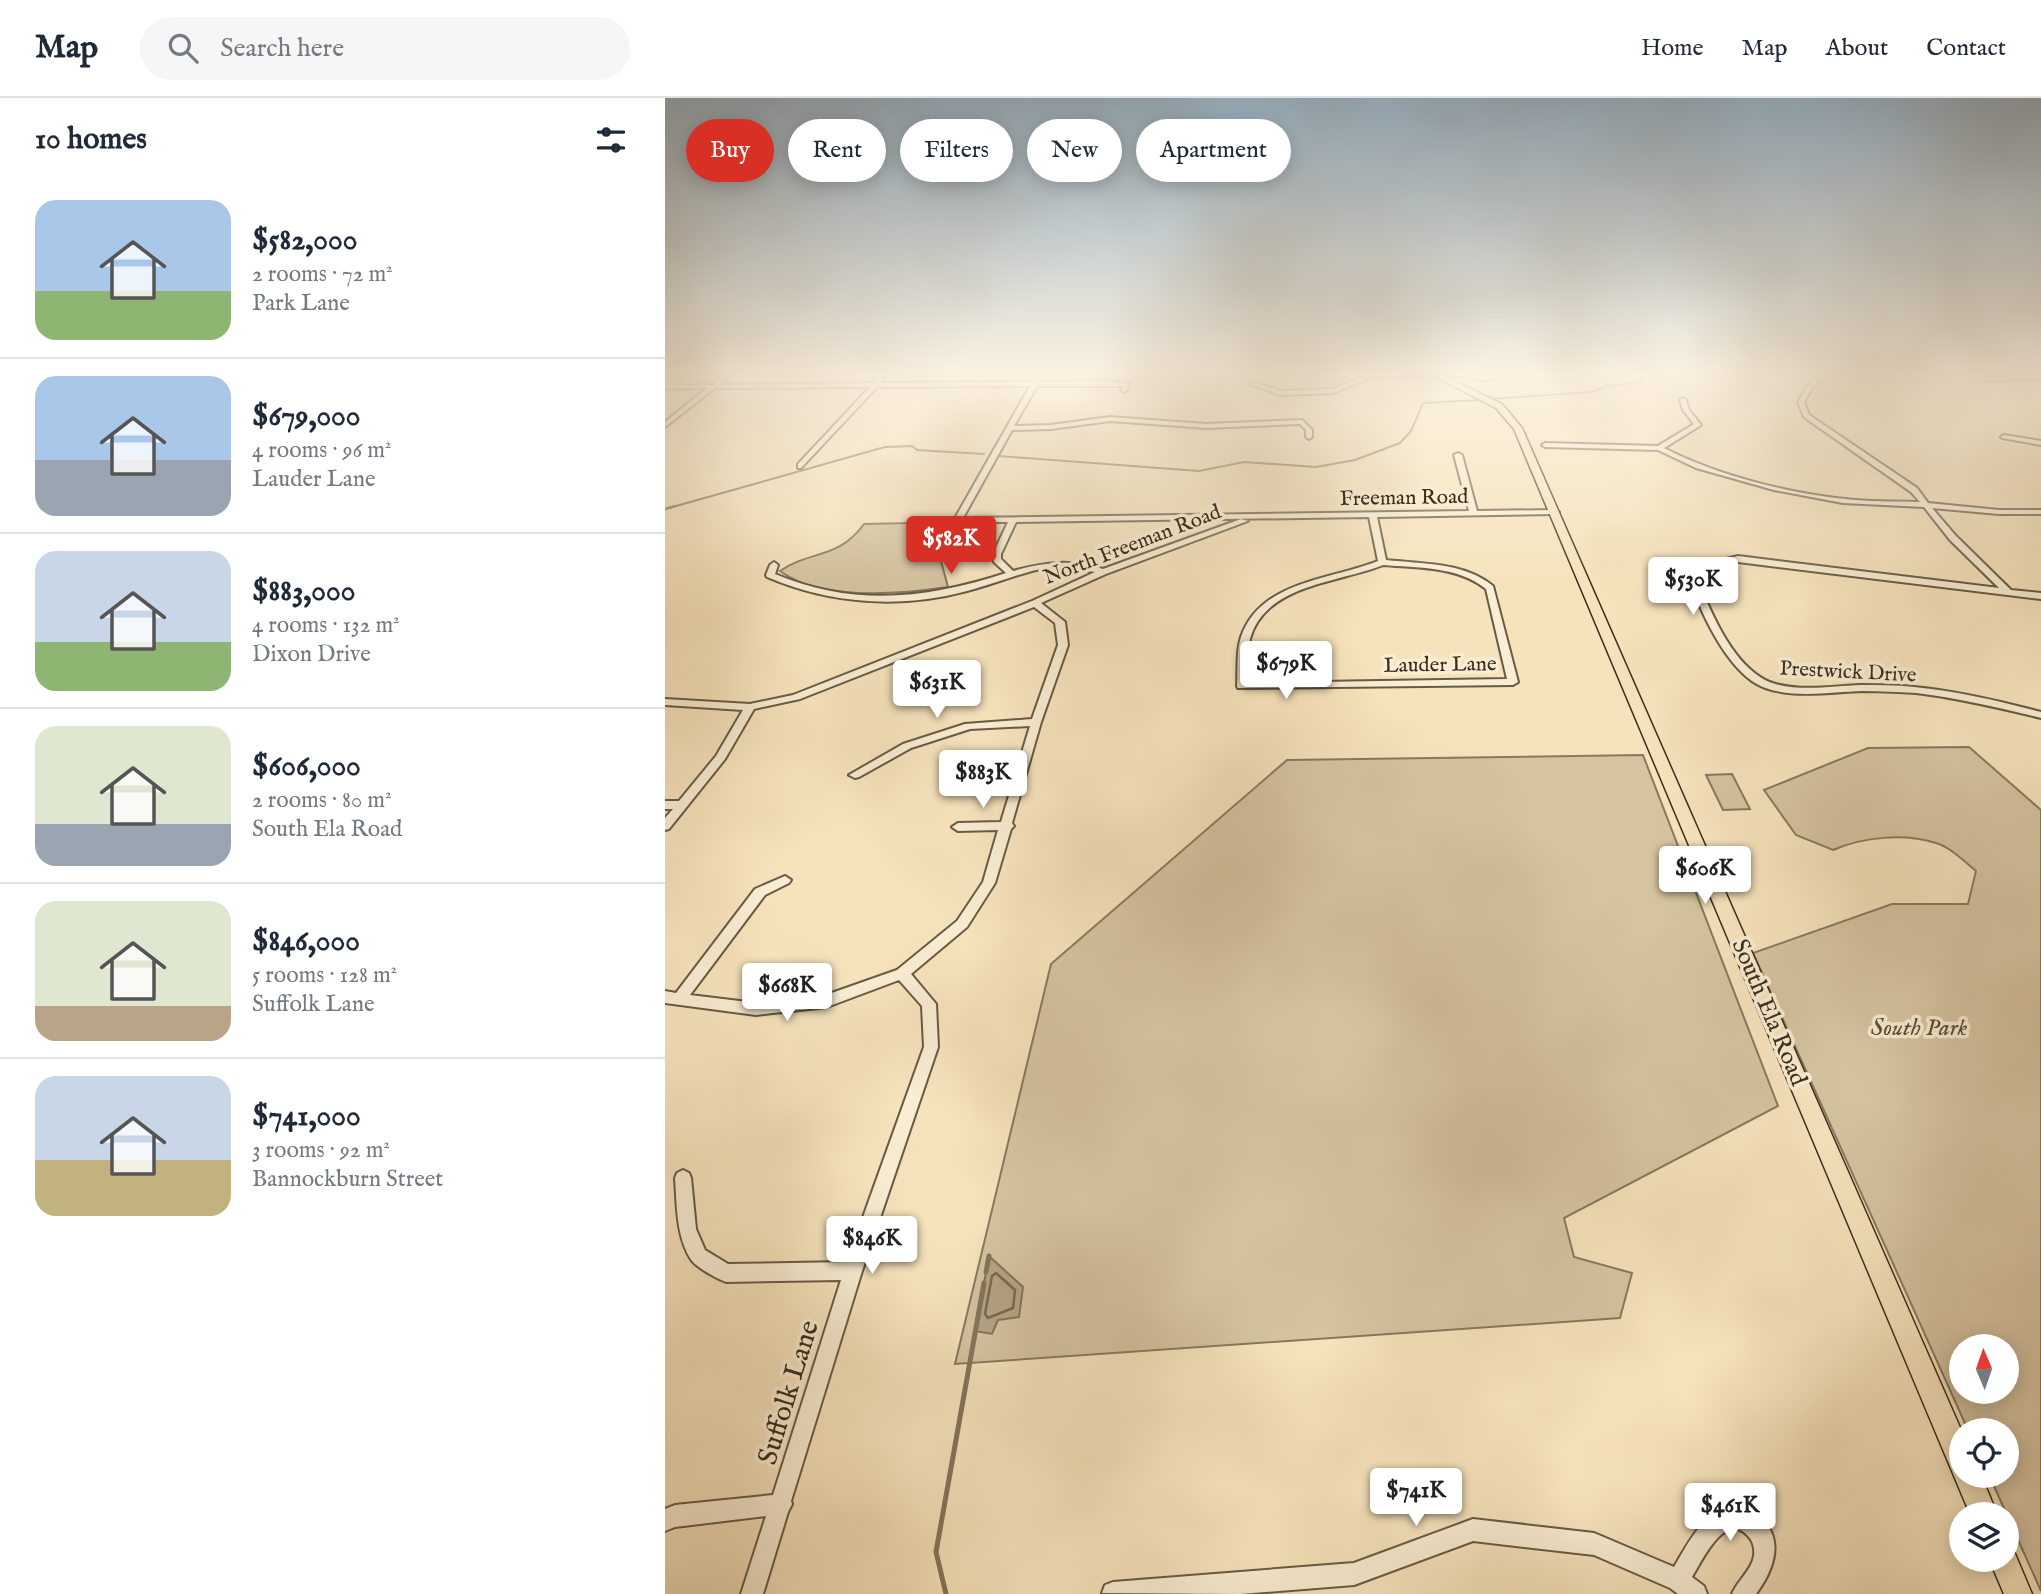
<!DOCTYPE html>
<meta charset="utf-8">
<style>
:root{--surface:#fff;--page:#f6f6f7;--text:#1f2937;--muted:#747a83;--line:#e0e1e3;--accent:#d93025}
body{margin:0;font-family:"IM FELL English",serif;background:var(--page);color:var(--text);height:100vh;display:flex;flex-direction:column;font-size:26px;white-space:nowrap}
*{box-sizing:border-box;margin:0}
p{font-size:23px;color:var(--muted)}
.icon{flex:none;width:38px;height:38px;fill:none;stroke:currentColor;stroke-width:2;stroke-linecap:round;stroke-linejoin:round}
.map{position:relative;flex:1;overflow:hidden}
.panel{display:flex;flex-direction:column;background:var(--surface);width:665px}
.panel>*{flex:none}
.top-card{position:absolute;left:21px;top:21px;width:665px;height:63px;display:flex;gap:14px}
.needle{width:46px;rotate:358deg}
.fabs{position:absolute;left:1284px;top:1236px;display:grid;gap:14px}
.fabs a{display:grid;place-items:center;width:70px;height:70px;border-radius:50%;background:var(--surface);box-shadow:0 4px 18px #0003;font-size:35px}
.price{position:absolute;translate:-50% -60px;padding:0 16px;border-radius:7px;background:#fff;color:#222;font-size:23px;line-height:46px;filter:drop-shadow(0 2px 4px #0008)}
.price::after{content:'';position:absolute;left:50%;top:42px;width:21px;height:16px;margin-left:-10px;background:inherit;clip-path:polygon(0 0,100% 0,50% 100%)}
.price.active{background:var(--accent);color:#fff}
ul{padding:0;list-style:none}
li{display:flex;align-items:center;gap:21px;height:175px;padding:0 35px}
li+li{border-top:2px solid var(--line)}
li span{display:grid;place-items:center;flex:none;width:196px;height:140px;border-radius:21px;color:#555}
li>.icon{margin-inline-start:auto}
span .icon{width:84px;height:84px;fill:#fffc;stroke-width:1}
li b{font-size:30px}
h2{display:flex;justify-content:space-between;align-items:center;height:84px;padding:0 35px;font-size:30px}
.pill{padding:0 24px;border-radius:32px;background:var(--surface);box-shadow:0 4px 18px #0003;font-size:24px;line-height:63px}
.pill.active{background:var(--accent);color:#fff}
header{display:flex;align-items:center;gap:42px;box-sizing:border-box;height:98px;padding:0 35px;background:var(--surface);border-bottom:2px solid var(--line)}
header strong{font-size:33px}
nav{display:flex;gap:38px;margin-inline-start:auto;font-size:24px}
.search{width:490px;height:63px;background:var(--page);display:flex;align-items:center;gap:18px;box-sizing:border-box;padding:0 24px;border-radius:38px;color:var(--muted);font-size:26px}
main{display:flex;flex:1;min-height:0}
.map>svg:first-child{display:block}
.green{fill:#d6c4a1;stroke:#88795f;stroke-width:2;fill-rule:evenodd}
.water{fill:#b6a586;stroke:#84755c;stroke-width:2}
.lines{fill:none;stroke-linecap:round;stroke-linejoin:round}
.shore{stroke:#786a52;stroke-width:2.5}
.stream-far2{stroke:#84755c;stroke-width:2}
.stream-far1{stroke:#84755c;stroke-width:2.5}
.stream{stroke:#84755c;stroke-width:5}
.minor-casing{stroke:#685b45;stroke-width:4}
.major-casing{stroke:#392e1d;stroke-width:3}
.minor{fill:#f9edd3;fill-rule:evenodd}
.major{fill:#f6e3bc;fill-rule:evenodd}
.labels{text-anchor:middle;stroke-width:7;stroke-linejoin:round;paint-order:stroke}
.far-street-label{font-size:21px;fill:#392e1d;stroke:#f9edd3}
.street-label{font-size:24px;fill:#392e1d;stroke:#f9edd3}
.park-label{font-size:24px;font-style:italic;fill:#584c37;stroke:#f9edd3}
.near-street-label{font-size:28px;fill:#392e1d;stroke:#f9edd3}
</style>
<header>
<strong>Map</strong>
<div class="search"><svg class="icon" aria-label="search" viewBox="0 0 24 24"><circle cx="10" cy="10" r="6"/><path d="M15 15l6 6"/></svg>Search here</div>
<nav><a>Home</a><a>Map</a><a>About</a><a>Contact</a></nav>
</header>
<main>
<section class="panel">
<h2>10 homes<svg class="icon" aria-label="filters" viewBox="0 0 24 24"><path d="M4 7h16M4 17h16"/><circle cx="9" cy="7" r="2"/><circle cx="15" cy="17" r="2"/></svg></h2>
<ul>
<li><span style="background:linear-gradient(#a9c7e8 65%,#8fb573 0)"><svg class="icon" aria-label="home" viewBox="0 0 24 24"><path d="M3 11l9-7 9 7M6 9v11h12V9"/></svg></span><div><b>$582,000</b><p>2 rooms · 72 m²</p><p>Park Lane</p></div></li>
<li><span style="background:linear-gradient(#a9c7e8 60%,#9aa5b1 0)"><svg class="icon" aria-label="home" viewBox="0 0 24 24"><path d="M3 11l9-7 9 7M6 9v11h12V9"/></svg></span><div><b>$679,000</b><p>4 rooms · 96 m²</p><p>Lauder Lane</p></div></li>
<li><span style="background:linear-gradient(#c9d6e8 65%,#8fb573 0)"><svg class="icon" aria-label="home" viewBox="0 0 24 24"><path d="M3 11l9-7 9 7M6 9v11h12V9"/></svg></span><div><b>$883,000</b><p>4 rooms · 132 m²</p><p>Dixon Drive</p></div></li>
<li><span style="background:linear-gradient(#dfe7d0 70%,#9aa5b1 0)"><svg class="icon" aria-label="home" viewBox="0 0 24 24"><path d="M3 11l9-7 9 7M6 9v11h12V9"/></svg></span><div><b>$606,000</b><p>2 rooms · 80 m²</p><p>South Ela Road</p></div></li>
<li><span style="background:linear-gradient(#dfe7d0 75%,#b9a48a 0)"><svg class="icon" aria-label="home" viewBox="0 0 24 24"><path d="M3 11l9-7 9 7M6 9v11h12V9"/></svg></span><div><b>$846,000</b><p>5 rooms · 128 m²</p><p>Suffolk Lane</p></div></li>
<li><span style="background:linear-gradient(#c9d6e8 60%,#c2b280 0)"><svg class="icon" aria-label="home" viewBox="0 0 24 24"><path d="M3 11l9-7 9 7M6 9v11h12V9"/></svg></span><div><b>$741,000</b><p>3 rooms · 92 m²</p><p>Bannockburn Street</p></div></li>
</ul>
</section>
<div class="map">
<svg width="1376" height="1496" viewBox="0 0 1376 1496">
<rect width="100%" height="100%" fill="#f6e3bc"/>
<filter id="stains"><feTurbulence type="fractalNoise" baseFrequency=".00286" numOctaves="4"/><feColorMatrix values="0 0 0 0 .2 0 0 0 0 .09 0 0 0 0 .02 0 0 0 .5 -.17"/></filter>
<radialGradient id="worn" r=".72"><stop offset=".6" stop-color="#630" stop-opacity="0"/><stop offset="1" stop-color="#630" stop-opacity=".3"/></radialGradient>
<g class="green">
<path d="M 293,424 L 276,463 L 283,489 C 235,496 155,503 115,473 C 145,452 173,462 199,426 Z"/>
<path d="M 1304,649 L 1376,712 L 1376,1493 L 1324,1377 L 1342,1377 L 1342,1332 L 1303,1332 L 1088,855 L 1227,806 L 1303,806 L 1311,773 C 1300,764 1285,749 1271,745 C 1239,735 1198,739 1168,752 L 1131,737 L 1099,692 L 1203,650 ZM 1297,1248 L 1342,1248 L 1342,1293 L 1297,1293 Z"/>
<polygon points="978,657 1113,1008 899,1120 909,1159 967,1175 955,1220 290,1266 386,866 622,662"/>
<polygon points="1067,676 1085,711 1058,712 1041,677"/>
</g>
<polygon class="water" points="324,1158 358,1189 354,1219 333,1222 327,1236 310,1233"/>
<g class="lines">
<polygon class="shore" points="331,1175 350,1192 348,1210 323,1220 320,1216 327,1178"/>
<g class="stream-far2">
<polyline points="825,301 927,294 942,288 977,284 973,277 980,274"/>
<polyline points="334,358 534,373 579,364 651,369 690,362 735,345 746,333 758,305 816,302"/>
<polyline points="4,410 220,349 247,348 252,352 319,356"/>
</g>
<polyline class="stream-far1" points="0,411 10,408"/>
<g class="stream">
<polyline points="321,1174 324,1158"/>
<polyline points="281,1496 271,1454 319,1185"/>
</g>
<g class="minor-casing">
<g id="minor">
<path d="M 64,274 L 70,274 L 55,287 L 208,285 L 219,274 L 225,274 L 215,285 L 367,284 L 373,274 L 379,274 L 374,284 L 445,283 L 464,286 L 462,292 L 459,294 L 456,292 L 457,288 L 372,288 L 349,328 L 386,327 L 445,319 L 541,326 L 637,322 L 647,332 L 647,339 L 644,341 L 641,339 L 641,332 L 635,326 L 541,330 L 445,323 L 386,331 L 347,332 L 298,420 L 804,413 L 789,357 L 793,355 L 797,357 L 812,413 L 890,412 L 894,414 L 890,416 L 712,419 L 721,462 C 757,466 799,464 828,488 L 853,584 L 848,587 L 573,590 L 572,588 C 573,572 571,554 576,539 C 595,483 665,482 713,463 L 704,419 L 351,424 L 336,456 L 336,461 L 348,473 C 380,464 406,461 438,471 L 576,421 L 583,423 L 441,476 L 376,505 L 400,524 L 403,547 L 376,624 L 347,725 L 349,728 L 346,731 L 330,785 L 302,829 L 246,876 L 271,906 L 273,949 L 197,1173 L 126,1403 L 127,1406 L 123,1414 L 98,1496 L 76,1496 L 101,1418 L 10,1429 L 0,1433 L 0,1411 L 10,1407 L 108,1397 L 176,1182 L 61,1184 C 51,1180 34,1171 27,1163 C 11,1140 12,1107 10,1080 L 12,1075 L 18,1072 L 24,1075 L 26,1080 L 31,1131 L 40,1152 L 63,1166 L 182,1164 L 259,949 L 257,908 L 234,882 L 162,909 L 91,917 L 0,905 L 0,893 L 11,895 L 90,791 L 120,778 L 126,782 L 124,785 L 100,797 L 25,897 L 91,905 L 161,897 L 232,872 L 292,823 L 318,784 L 333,732 L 293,733 L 287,729 L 293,725 L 336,724 L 365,628 L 305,631 L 246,650 L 194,679 L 190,680 L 184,677 L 238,646 L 300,626 L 367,621 L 393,547 L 390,525 L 369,509 L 135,601 L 89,611 L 60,661 L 4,731 L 0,732 L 0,720 L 8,711 L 0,711 L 0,703 L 14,703 L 51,658 L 78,612 L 0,607 L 0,601 L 85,606 L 128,597 L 367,503 L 430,474 L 402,469 L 385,469 C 356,474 330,486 302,493 C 235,511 165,506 102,479 L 101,477 L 105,467 L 109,464 L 113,467 L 110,476 C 188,509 262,501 341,475 L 329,464 L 328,456 L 343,424 L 293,424 L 289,422 L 365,288 L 212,289 L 136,370 L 133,370 L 133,366 L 205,289 L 50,290 L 0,329 L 0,324 L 42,290 L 0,291 L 0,287 L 47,287 ZM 718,467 C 752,470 793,468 821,491 L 842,581 L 582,585 C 583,571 582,555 585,541 C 600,486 674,485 718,467 Z"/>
<polygon points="710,274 795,274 817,278 881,274 817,282 792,277 711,278 668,295 616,297 584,286 587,284 616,293 667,291"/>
<path d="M 1153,274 L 1159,274 L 1161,280 L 1149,287 L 1139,304 L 1144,317 L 1252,390 L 1263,405 L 1334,412 L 1376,412 L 1376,416 L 1334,416 L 1267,410 L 1291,438 L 1346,492 L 1376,495 L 1376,501 L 1073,464 C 1058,467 1042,469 1034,485 C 1047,517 1065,559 1095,579 C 1120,596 1166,588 1195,587 C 1213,587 1231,587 1249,589 C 1292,593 1334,603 1376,614 L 1376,620 C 1335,610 1293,600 1251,595 C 1233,594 1215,593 1197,593 C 1165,594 1115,603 1087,583 C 1059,563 1037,517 1026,485 C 1034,465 1054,463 1073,458 L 1334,490 L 1285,442 L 1259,409 L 1178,405 L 1109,392 L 1031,370 L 993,352 L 880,349 L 877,347 L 880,345 L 993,348 L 1029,326 L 1018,312 L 1015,302 L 1018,300 L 1021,302 L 1024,312 L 1036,327 L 999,350 C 1053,378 1129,397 1190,402 C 1212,404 1233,403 1255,404 L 1246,394 L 1139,319 L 1133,304 L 1145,285 L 1155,279 Z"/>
<polygon points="1376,276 1376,280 1322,283 1319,281 1322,279"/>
<polygon points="1339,337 1376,343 1376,347 1337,340 1336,339"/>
<path d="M 1071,1408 C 1120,1423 1117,1461 1091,1496 L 1067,1496 C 1072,1483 1087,1472 1089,1458 C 1090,1450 1088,1443 1083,1438 C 1060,1412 1037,1463 1027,1479 L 1039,1488 L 1042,1496 L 1013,1496 L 1005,1490 L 929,1457 L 808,1443 L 689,1487 L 575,1496 L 437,1495 L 440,1487 L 448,1484 L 689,1465 L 808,1421 L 929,1435 L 1009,1469 C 1024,1444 1039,1411 1071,1408 Z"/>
</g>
</g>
<g class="major-casing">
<g id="major">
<polygon points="761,274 771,274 837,306 857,330 1297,1334 1297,1377 1316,1377 1332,1416 1305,1416 849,331 831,310"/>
<polygon points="1342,1449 1348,1451 1367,1496 1339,1496 1324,1461 1342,1461"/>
</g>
</g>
<use href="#minor" class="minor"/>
<use href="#major" class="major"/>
</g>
<linearGradient id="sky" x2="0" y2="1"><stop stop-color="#94aec1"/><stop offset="0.57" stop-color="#fbf2e1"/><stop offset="1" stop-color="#fbf2e1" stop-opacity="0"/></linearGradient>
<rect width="1376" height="483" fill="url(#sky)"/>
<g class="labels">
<g class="far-street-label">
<text transform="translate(739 399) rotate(-1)" y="7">Freeman Road</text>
<text transform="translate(467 446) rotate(-21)" y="7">North Freeman Road</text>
<text transform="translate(775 566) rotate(-1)" y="7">Lauder Lane</text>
<text transform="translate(1183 573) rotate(3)" y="7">Prestwick Drive</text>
</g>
<g class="street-label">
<text transform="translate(1105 914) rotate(67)" y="8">South Ela Road</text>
</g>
<g class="park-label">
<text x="1254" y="937">South Park</text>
</g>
<g class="near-street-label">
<text transform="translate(122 1294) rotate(-73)" y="10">Suffolk Lane</text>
</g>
</g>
<rect width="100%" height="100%" filter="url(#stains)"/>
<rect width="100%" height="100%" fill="url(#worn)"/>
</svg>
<div class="fabs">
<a><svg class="needle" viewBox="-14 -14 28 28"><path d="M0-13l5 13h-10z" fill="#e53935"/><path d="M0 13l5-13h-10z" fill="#747a83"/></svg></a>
<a><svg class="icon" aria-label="locate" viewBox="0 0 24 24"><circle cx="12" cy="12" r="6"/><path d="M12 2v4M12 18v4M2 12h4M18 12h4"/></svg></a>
<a><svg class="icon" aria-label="layers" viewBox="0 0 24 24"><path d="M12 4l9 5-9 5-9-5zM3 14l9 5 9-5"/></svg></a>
</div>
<b class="price active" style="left:286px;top:478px">$582K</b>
<b class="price" style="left:1028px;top:519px">$530K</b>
<b class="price" style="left:621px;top:603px">$679K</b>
<b class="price" style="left:272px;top:622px">$631K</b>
<b class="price" style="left:318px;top:712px">$883K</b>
<b class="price" style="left:1040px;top:808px">$606K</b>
<b class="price" style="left:122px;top:925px">$668K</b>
<b class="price" style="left:207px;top:1178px">$846K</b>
<b class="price" style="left:751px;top:1430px">$741K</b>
<b class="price" style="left:1065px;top:1445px">$461K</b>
<div class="top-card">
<a class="pill active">Buy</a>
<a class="pill">Rent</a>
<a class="pill">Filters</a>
<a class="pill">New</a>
<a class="pill">Apartment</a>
</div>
</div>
</main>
